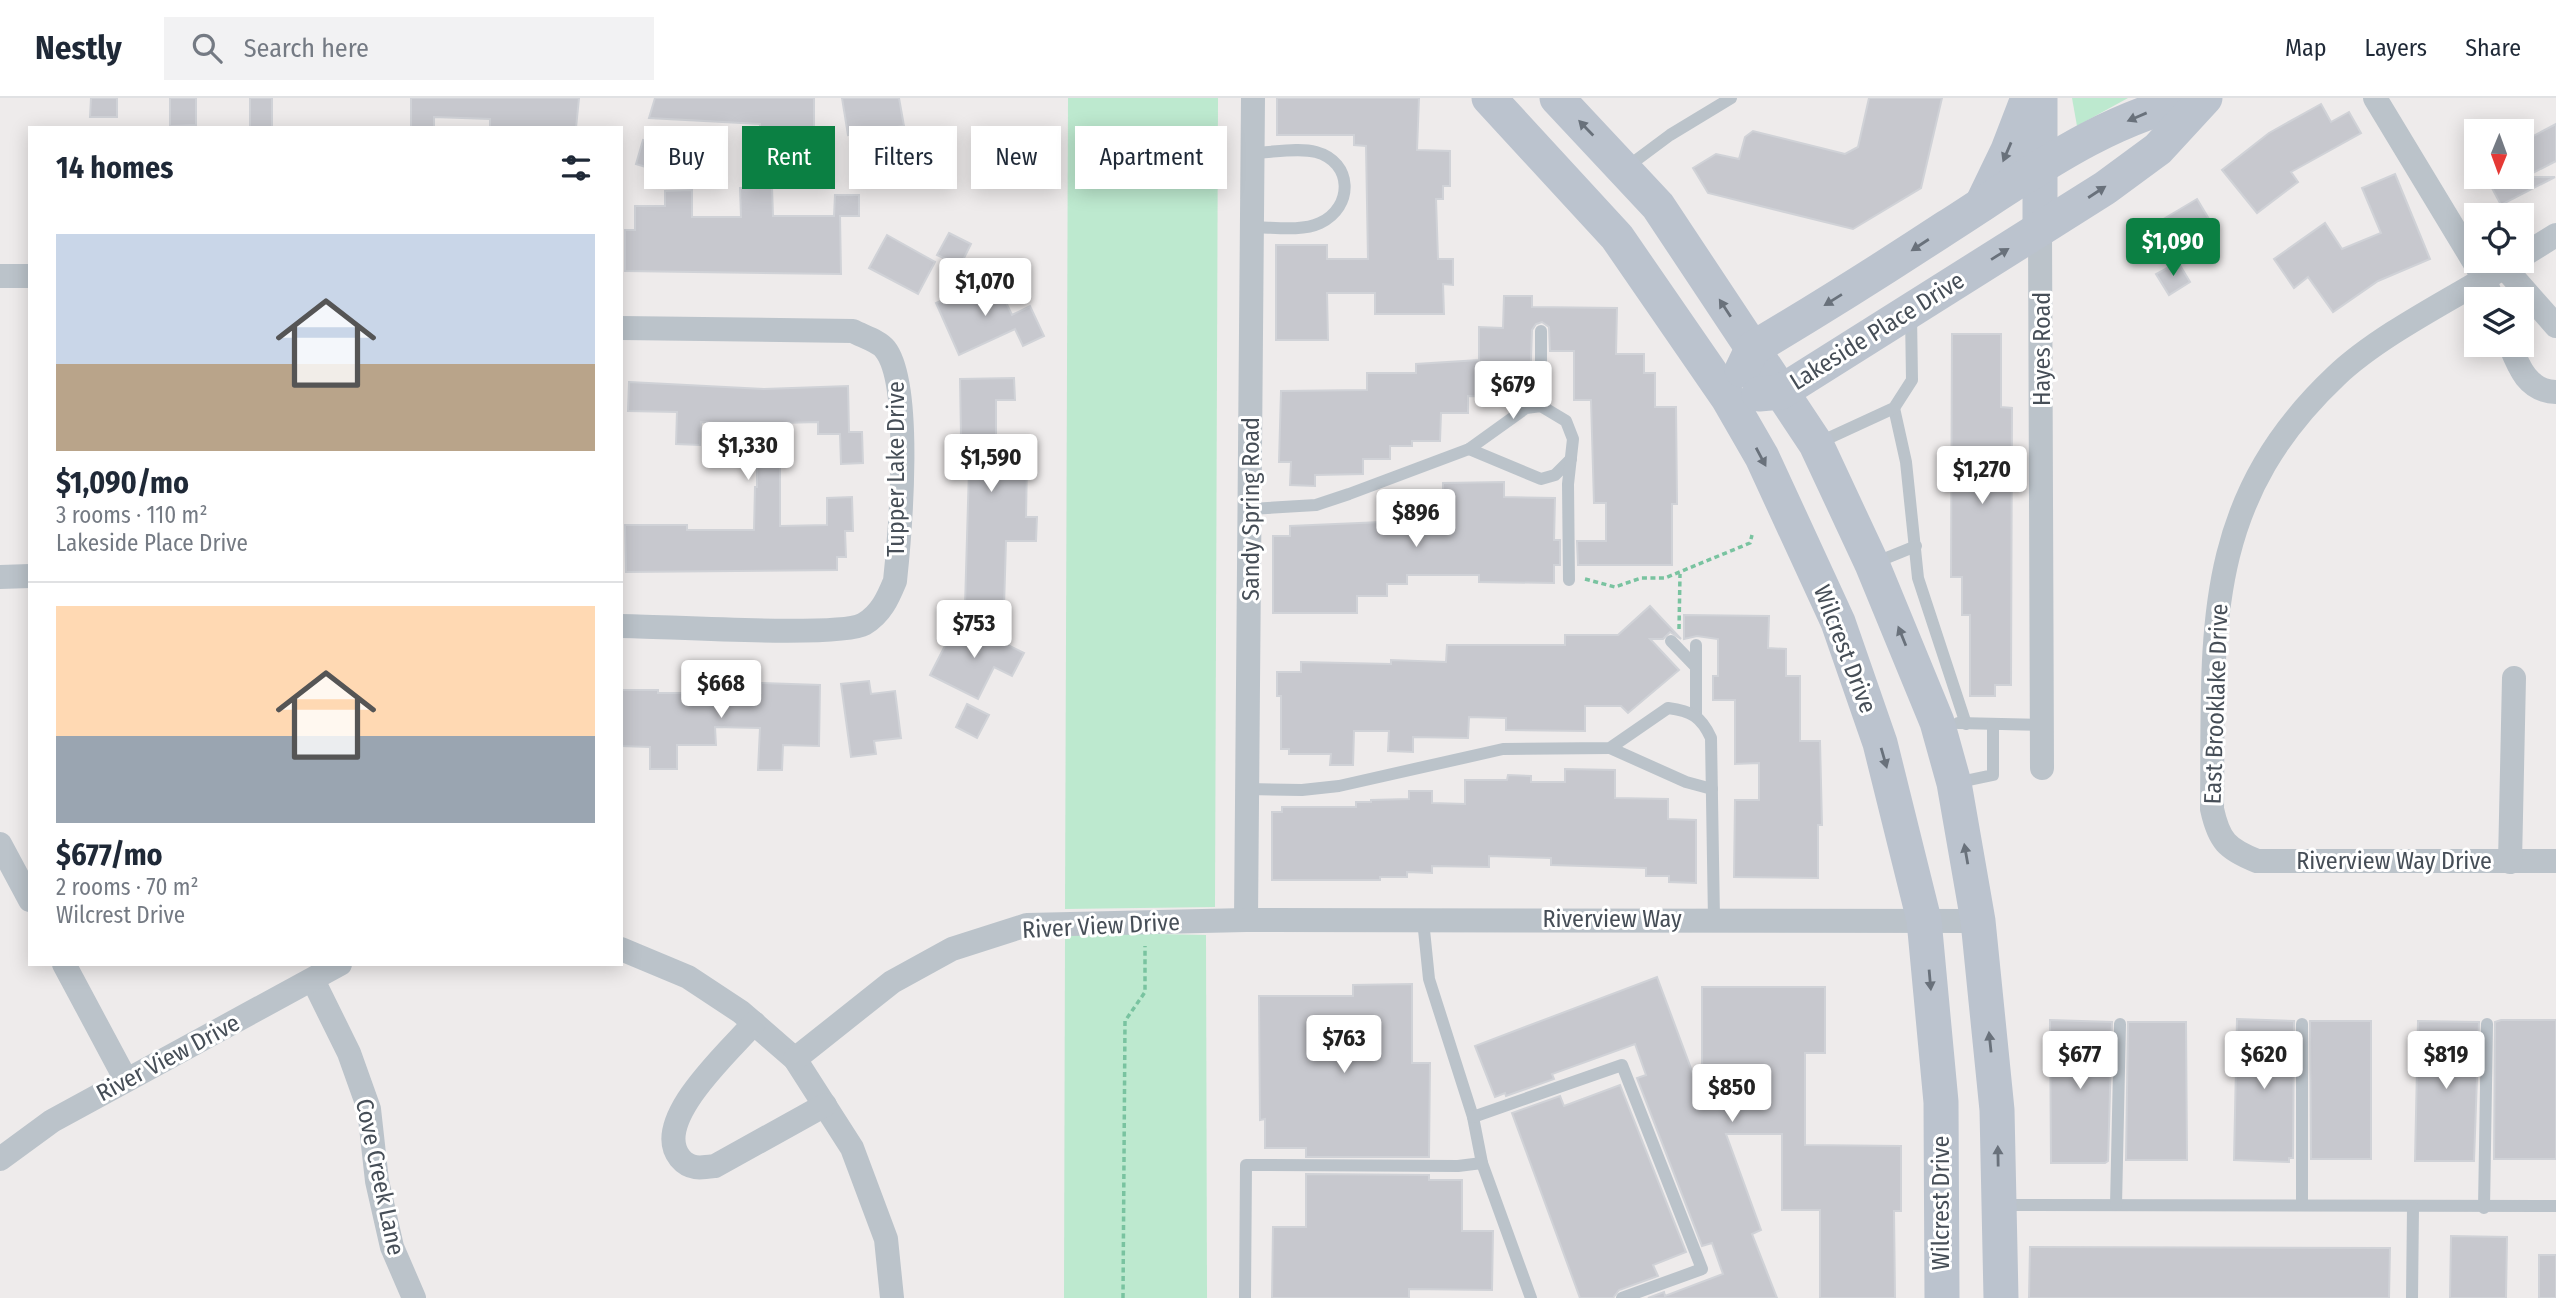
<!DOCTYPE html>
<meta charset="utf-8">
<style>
:root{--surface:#fff;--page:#f2f2f3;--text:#1f2937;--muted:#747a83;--line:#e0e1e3;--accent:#0b8043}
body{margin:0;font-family:"Fira Sans Condensed",sans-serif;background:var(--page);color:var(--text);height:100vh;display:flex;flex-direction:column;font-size:26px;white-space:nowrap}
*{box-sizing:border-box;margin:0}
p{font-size:23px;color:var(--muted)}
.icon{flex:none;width:38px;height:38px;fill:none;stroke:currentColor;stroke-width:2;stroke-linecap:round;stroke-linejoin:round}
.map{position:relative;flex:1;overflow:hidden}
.side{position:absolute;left:28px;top:28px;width:595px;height:840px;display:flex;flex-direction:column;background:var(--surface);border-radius:0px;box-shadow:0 4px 18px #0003}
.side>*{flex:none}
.top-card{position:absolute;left:644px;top:28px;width:665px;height:63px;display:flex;gap:14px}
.needle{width:46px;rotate:181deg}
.controls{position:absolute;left:2464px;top:21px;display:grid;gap:14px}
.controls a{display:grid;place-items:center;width:70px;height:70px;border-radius:0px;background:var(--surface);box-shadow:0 4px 18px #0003;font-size:35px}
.price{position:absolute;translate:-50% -60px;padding:0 16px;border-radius:7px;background:#fff;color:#222;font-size:23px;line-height:46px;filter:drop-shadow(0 2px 4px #0008)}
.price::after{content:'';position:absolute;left:50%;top:42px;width:21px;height:16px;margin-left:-10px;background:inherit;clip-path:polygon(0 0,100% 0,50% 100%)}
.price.current{background:var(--accent);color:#fff}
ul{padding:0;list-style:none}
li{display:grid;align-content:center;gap:14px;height:371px;padding:0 28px}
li+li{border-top:2px solid var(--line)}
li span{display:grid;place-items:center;height:217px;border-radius:0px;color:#555}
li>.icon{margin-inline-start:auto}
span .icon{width:126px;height:126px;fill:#fffc;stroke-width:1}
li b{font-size:30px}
h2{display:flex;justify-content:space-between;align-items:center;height:84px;padding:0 28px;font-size:30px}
.tag{padding:0 24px;border-radius:0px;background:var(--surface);box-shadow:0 4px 18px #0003;font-size:24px;line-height:63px}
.tag.current{background:var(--accent);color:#fff}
header{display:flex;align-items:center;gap:42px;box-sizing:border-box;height:98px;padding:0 35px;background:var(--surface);border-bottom:2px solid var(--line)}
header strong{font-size:33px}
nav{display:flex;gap:38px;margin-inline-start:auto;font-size:24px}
.search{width:490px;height:63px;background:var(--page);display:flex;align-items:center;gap:18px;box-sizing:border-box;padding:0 24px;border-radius:0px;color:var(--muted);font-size:26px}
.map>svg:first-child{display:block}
.green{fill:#bde9cf}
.building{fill:#c7c8ce;stroke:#d0d2d7;stroke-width:2}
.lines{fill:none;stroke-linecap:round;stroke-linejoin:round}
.path{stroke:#79c3a0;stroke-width:3.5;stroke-dasharray:5 3.5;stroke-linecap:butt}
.lane{stroke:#bbc3ca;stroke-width:12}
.street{stroke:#bbc3ca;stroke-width:24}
.secondary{stroke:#bbc3ce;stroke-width:35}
.oneway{fill:#69717b}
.labels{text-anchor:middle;stroke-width:6;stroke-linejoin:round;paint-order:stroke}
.street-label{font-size:24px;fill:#464e57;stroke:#fff}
</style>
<header>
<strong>Nestly</strong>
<div class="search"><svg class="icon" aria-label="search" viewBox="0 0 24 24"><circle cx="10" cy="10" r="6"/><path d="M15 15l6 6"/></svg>Search here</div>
<nav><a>Map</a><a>Layers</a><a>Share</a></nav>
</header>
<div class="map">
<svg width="2556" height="1200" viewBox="0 0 2556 1200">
<rect width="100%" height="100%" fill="#eeebeb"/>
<g class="green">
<polygon points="1068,0 1218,0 1215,809 1065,811"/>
<polygon points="2072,0 2128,0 2077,28"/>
<polygon points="1106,835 1206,837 1207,1200 1064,1200 1065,838"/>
</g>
<g class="building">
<polygon points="91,0 117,0 117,19 90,19"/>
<polygon points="170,0 196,0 196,27 170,28"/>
<rect x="250" y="0" width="22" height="30"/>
<polygon points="411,0 579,0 576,30 490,30 490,21 434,19 434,30 411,30"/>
<polygon points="655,0 814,0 814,29 760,29 760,26 649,20"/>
<polygon points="842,0 899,0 904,28 848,37"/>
<polygon points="1277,0 1419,0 1417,52 1450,53 1450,88 1443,88 1443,101 1436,101 1438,161 1453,161 1453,187 1443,186 1444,216 1375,216 1375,195 1327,195 1328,242 1276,242 1276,147 1327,147 1327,161 1368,161 1366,48 1354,47 1354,37 1277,37"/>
<polygon points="1869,0 1942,0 1921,90 1853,131 1708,95 1693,70 1716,56 1739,61 1745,39 1753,33 1845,56 1858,49"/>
<polygon points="2321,6 2331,24 2349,14 2361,35 2291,74 2298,84 2257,115 2222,72 2269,35"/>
<polygon points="2556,26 2556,63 2525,79 2555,79 2501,107 2486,79 2522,79 2522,44"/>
<polygon points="937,29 938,62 897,63 896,30"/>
<polygon points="643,42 676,52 669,76 636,66"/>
<polygon points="2395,76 2430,161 2378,183 2333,214 2308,179 2294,190 2274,161 2325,125 2342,151 2381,135 2362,90"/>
<polygon points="772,89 773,118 834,118 835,97 859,97 859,118 840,118 841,176 625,173 625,132 635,132 635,108 665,108 665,93 692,92 692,119 741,119 740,90"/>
<polygon points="2197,101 2215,131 2163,161 2145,132"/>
<polygon points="949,135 971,146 960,168 937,157"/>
<polygon points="887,137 935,164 918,196 869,170"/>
<polygon points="2178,164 2190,184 2169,197 2156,176"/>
<polygon points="994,179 1012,217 1030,208 1044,238 1023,248 1015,231 959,257 936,205"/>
<polygon points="1504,198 1532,198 1532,209 1617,210 1616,256 1644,256 1644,275 1655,275 1655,309 1676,309 1677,406 1672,406 1672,467 1578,467 1577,443 1606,443 1606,405 1594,405 1591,302 1574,302 1574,253 1550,253 1549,229 1542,224 1536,226 1532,232 1530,290 1499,290 1499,299 1468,298 1468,315 1441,315 1440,343 1412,343 1412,348 1390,348 1390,361 1363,361 1363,376 1315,377 1315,388 1290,387 1291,364 1279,364 1281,293 1367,292 1367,275 1416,275 1416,266 1479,262 1479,229 1503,230"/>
<polygon points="1952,236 2001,236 2001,309 2012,310 2011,587 1995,587 1995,598 1970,598 1970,517 1962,517 1962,479 1951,479"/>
<polygon points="1014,280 1015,302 996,302 996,364 1027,365 1026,419 1037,419 1036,443 1006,443 1004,509 965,508 970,337 961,338 960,281"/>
<polygon points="629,284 764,291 848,288 849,334 862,334 863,365 841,366 840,336 818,336 818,324 780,325 780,428 827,427 827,400 852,399 853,433 845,433 846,459 837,459 837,472 626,474 625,427 687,427 687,432 754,432 755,389 757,389 757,326 701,324 700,347 676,346 677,314 628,313"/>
<polygon points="1504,384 1504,399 1555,400 1554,442 1560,442 1560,467 1554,467 1554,485 1479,484 1479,477 1407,477 1407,486 1387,486 1387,498 1357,498 1357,515 1273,515 1273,438 1290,438 1290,428 1382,424 1382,404 1407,405 1407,417 1443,417 1443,385"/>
<polygon points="1650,508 1681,541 1670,534 1663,541 1650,541 1679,572 1628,615 1621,608 1585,608 1585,633 1506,632 1506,620 1469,619 1468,640 1413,639 1413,654 1388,653 1389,633 1354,633 1353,667 1330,667 1331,656 1289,656 1289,651 1281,651 1281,598 1277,598 1277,574 1301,574 1301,564 1391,566 1391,562 1446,564 1447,547 1565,547 1565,537 1618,537"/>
<polygon points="1684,517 1769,518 1768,550 1786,551 1786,578 1800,578 1800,643 1820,643 1822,727 1818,727 1818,780 1734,779 1735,702 1759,702 1759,665 1735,666 1735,602 1713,602 1713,578 1718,578 1718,541 1697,538 1684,541"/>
<polygon points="958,522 1024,555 1012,578 994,569 978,601 930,577"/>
<polygon points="869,583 871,596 895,593 901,640 874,643 876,656 851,659 841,586"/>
<polygon points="761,585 820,587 819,648 783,647 782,672 758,672 760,630 715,629 716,647 677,647 677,671 650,671 650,649 621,648 621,592 658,592 658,595 761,595"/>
<polygon points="967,606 989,617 977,640 956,629"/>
<polygon points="1565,671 1615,672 1615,700 1668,701 1668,721 1696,722 1696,785 1669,784 1669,778 1646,778 1646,770 1551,767 1551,760 1489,758 1489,769 1432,768 1432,775 1407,774 1407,779 1380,779 1380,782 1272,782 1272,714 1282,714 1282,709 1356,709 1356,704 1371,704 1371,702 1409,701 1409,693 1432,693 1432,705 1465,706 1465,682 1507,682 1508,677 1531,678 1531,684 1565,684"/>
<polygon points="1657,879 1702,1000 1702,889 1825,889 1825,955 1805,955 1805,1047 1901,1048 1901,1113 1894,1113 1895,1200 1820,1200 1820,1112 1782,1112 1782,1036 1726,1036 1761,1132 1752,1136 1777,1200 1648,1200 1664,1194 1665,1198 1723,1176 1712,1145 1702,1148 1637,980 1646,977 1635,946 1552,976 1554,981 1506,998 1505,995 1495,999 1475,948"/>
<polygon points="1412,886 1412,965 1430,965 1429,1059 1306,1059 1306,1050 1265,1050 1265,1021 1260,1022 1259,898 1353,898 1353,887"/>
<polygon points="2237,921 2294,923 2293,1060 2289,1060 2289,1064 2234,1062"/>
<polygon points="2050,922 2112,924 2108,1063 2105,1065 2051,1065"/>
<polygon points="2501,922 2556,922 2556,1061 2494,1061 2495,924"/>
<polygon points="2310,923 2371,923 2371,1061 2311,1061"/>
<polygon points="2418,923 2479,924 2474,1063 2415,1063"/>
<polygon points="2128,924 2186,924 2187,1062 2126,1062"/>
<polygon points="1620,987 1686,1154 1653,1167 1658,1178 1619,1192 1613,1200 1580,1200 1512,1015 1560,998 1564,1008"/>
<polygon points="1306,1076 1429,1077 1429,1082 1462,1082 1462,1133 1493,1133 1492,1192 1409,1191 1409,1200 1272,1200 1273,1129 1306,1129"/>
<polygon points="2451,1138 2507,1139 2506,1200 2450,1200"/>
<polygon points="2030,1149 2390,1150 2389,1200 2029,1200"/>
<rect x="2539" y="1157" width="17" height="43"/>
</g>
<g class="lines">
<g class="path">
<polyline points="1585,481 1615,489 1641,480 1665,480 1750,445 1752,437"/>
<polyline points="1679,531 1680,476"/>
<polyline points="1123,1200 1125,923 1145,894 1145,848"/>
</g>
<g class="lane">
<polyline points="1627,69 1670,37 1731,0"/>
<path d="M 1251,129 C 1272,129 1301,134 1320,125 C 1354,109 1353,64 1316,54 C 1298,49 1270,55 1251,55"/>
<polyline points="1541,308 1541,233"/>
<polyline points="1894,310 1906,364 1918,480 1966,626"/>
<polyline points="1818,345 1894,310 1912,282 1911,217"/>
<polyline points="1469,351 1541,381 1555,377 1571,361"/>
<polyline points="1251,411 1316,407 1349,396 1469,351 1526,310 1541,308 1566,323 1573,341 1568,386 1569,482"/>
<polyline points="1874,465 1916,448"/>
<polyline points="1671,543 1696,569"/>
<polyline points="1696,618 1696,547"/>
<polyline points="1958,625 2042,627"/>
<polyline points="1610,650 1686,684 1712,691"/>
<polyline points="1955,685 1993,677 1993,626"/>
<path d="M 1248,691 L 1302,692 L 1339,688 L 1503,651 L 1610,650 L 1668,610 C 1691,613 1701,618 1711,640 L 1714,821"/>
<polyline points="1423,822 1429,881 1473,1019 1482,1065 1531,1200"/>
<polyline points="2302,926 2302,1106"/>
<polyline points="1473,1019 1622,967 1702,1171 1622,1200"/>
<polyline points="2000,1107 2556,1108"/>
<polyline points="2116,1107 2120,926"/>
<polyline points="2484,1110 2487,926"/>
<polyline points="1245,1200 1246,1067 1458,1068 1482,1065"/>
<polyline points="2412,1200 2413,1110"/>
</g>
<g class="street">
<polyline points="2375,0 2485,182 2492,201"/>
<polyline points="2040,131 2042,670"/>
<polyline points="2522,158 2556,137"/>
<path d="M 2514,163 C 2460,197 2381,235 2336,278 C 2199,407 2214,540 2212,711 C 2219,743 2227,751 2257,763 L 2556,763"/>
<polyline points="2504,169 2556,228"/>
<polyline points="0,178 30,178"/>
<path d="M 621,230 L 853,233 C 862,238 879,243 885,251 C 913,286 900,436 895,483 C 888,500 881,516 864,526 C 839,540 661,528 621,528"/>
<path d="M 2510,247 C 2519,270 2528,293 2556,294"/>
<polyline points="0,479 30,478"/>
<polyline points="0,746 30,802"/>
<polyline points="2510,764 2514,580"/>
<polyline points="1246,822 1253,0"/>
<polyline points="621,851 688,879 741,914 795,961 852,1050 886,1141 892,1200"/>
<polyline points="64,866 126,982"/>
<polyline points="313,882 349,955 369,1011 377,1083 392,1149 414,1200"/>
<path d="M 754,925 C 731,952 650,1023 680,1060 C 690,1072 701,1070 715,1068 L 825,1007"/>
<polyline points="795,961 892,884 952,851 1027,827 1246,822 1978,823"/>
<polyline points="0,1061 52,1023 340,866"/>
</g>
<g class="secondary">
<polyline points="1489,0 1617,139 1728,300 1762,359 1838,524 1880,645 1924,822 1941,1004 1942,1200"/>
<polyline points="1557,0 1658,108 1816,346 1872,466 1937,624 1954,685 1978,823 1997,1012 2001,1200"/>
<polyline points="1982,106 2008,52 2028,0"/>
<polyline points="2040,131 2040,0"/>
<path d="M 1742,272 L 1752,251 C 1818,212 1883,171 1947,129 C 2027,78 2107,17 2202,0"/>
<polyline points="1759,296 1781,294 2105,90 2158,51 2205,0"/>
</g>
</g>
<defs><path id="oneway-solid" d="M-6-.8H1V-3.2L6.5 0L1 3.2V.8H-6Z" transform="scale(1.75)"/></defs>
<g class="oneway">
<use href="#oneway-solid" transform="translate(2137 19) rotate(157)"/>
<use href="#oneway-solid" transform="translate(1586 30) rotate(-134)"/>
<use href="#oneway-solid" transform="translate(2007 54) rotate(113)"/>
<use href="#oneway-solid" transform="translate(2097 94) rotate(-33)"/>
<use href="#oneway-solid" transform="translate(1920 147) rotate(147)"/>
<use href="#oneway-solid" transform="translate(2000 156) rotate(-32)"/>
<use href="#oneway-solid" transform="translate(1833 202) rotate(148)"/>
<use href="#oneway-solid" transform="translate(1725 210) rotate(-123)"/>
<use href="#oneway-solid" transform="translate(1761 359) rotate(62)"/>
<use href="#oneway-solid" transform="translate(1902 538) rotate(-112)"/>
<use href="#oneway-solid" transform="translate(1884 660) rotate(74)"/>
<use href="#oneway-solid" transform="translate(1966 756) rotate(-100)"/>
<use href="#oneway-solid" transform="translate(1930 882) rotate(85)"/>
<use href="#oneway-solid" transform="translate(1990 944) rotate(-96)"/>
<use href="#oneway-solid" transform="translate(1998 1058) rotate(-91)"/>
</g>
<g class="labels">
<g class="street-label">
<text transform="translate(1877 233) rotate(-32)" y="8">Lakeside Place Drive</text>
<text transform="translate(2042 251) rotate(-90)" y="8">Hayes Road</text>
<text transform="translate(896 371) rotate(-90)" y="8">Tupper Lake Drive</text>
<text transform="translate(1251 411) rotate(-90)" y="8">Sandy Spring Road</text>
<text transform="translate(1845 551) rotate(69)" y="8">Wilcrest Drive</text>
<text transform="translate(2216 606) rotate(-88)" y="8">East Brooklake Drive</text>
<text x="2394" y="771">Riverview Way Drive</text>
<text x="1612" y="829">Riverview Way</text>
<text transform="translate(1101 828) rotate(-3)" y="8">River View Drive</text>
<text transform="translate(168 960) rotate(-28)" y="8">River View Drive</text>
<text transform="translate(380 1079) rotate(78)" y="8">Cove Creek Lane</text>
<text transform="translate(1941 1105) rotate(-90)" y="8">Wilcrest Drive</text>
</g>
</g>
</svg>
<div class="controls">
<a><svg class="needle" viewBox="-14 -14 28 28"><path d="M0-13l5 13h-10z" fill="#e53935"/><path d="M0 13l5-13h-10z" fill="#747a83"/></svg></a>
<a><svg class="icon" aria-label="locate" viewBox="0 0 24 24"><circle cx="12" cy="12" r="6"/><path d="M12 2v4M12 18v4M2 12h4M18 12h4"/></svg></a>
<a><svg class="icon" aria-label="layers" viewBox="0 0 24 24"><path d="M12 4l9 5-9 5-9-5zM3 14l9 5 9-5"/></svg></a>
</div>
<b class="price current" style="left:2173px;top:180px">$1,090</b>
<b class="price" style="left:985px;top:220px">$1,070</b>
<b class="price" style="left:1513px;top:323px">$679</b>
<b class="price" style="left:748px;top:384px">$1,330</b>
<b class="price" style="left:991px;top:396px">$1,590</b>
<b class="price" style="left:1982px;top:408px">$1,270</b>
<b class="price" style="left:1416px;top:451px">$896</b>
<b class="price" style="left:974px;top:562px">$753</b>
<b class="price" style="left:721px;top:622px">$668</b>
<b class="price" style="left:1344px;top:977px">$763</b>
<b class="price" style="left:2080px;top:993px">$677</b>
<b class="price" style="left:2264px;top:993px">$620</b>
<b class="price" style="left:2446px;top:993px">$819</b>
<b class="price" style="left:1732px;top:1026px">$850</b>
<div class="top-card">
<a class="tag">Buy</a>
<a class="tag current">Rent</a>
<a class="tag">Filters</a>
<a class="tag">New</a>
<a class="tag">Apartment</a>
</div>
<section class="side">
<h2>14 homes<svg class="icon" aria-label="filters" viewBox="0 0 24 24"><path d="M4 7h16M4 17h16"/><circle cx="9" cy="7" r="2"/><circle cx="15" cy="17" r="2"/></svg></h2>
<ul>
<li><span style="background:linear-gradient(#c9d6e8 60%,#b9a48a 0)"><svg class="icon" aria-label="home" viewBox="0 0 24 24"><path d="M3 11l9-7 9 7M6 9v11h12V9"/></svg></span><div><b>$1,090/mo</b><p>3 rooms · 110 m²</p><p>Lakeside Place Drive</p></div></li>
<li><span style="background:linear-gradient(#ffd9b3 60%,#9aa5b1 0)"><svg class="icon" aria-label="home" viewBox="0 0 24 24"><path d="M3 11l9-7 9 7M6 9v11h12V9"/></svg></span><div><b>$677/mo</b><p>2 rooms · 70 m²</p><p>Wilcrest Drive</p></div></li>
</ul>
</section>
</div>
